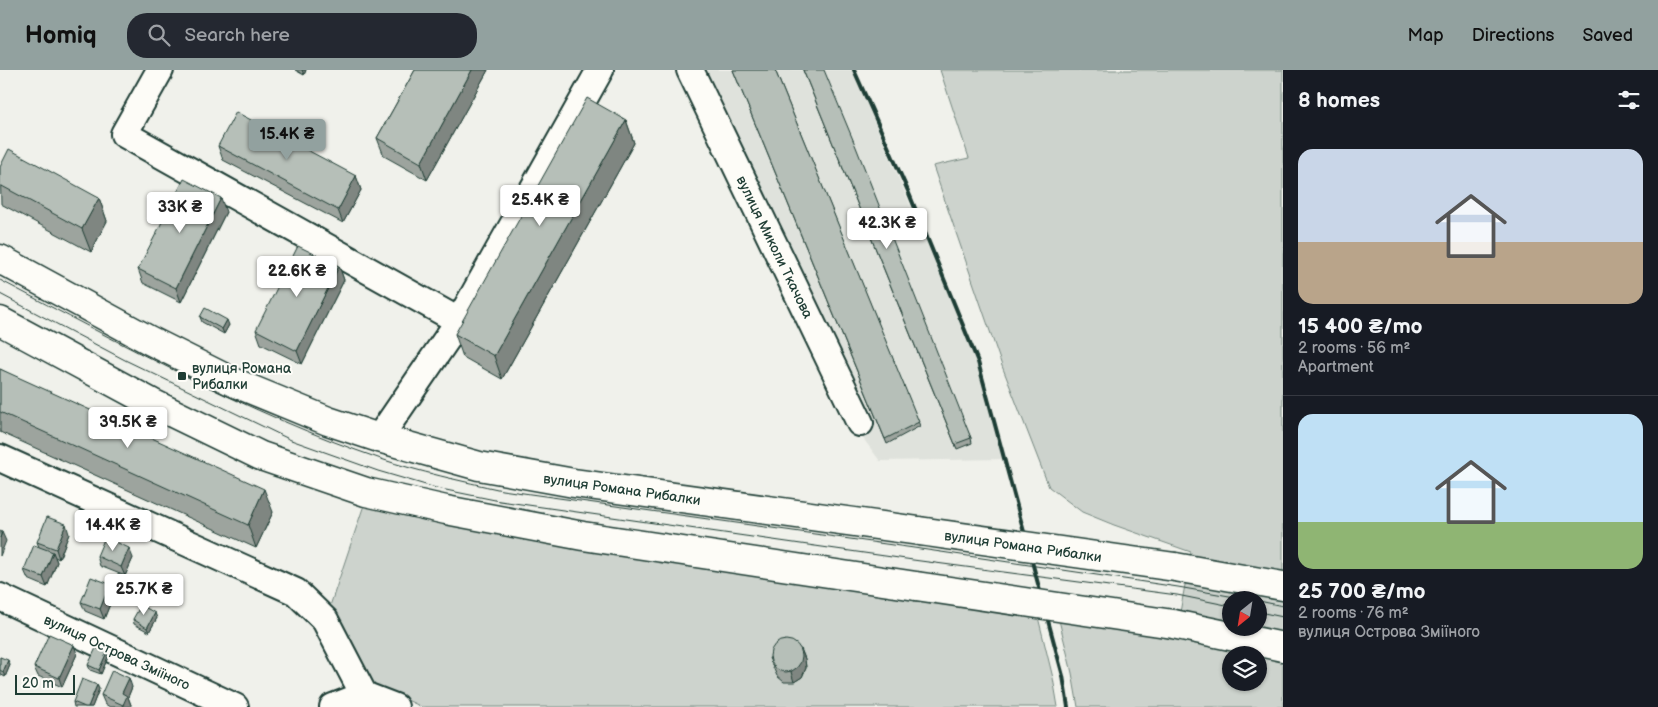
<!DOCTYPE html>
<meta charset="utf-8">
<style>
:root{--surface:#171b24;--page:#242831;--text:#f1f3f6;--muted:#9ea1a6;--line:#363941;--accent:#92a19f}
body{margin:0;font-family:"Balsamiq Sans",sans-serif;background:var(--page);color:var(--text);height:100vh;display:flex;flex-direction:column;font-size:19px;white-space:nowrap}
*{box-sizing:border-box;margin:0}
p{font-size:16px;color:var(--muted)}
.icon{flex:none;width:28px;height:28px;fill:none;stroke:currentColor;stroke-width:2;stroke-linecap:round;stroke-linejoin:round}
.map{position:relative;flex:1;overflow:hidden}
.sheet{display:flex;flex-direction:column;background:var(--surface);width:375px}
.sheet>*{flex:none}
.needle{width:32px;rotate:210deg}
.fabs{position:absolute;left:1222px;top:521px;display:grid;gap:10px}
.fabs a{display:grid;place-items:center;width:45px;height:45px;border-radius:50%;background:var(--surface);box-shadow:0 1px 4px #0004;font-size:25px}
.scale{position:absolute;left:15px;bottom:12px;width:60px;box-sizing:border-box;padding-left:5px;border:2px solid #1f3d34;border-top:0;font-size:14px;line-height:18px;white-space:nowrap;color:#1f3d34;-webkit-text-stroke:4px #fdfcf7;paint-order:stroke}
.price{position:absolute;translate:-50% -42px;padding:0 11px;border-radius:5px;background:#fff;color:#222;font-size:16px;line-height:32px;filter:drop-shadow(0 1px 2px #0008)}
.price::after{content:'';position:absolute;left:50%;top:30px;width:15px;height:11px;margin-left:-8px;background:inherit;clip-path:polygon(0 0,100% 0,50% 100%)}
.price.active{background:var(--accent);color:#111}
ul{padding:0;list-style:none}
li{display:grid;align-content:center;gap:10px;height:265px;padding:0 15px}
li+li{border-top:1px solid var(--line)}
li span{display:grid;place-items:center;height:155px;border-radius:15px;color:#555}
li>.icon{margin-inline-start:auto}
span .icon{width:90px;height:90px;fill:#fffc;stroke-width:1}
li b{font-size:21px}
h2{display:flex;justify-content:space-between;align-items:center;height:60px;padding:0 15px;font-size:21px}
header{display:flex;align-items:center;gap:30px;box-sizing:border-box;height:70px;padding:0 25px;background:var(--accent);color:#111}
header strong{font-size:24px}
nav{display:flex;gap:28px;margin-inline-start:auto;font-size:18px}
.search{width:350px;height:45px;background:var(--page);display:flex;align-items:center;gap:12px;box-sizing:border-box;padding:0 18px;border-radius:20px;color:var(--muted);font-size:19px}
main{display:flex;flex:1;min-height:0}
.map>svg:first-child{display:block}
.built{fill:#dfe2dc}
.green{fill:#cdd3cd;stroke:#768880;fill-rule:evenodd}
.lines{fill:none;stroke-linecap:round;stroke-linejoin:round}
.minor-casing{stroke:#1f3d34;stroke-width:30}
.major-casing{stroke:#1f3d34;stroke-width:31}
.minor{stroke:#fdfcf7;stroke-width:26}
.major{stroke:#fdfcf7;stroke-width:28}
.tram{stroke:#1f3d34;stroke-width:1}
.rail{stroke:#1f3d34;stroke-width:4}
.major-bridge-casing{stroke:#1f3d34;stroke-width:31;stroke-linecap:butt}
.major-bridge{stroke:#fdfcf7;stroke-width:28}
.wall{fill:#9da49e;stroke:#1f3d34}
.shaded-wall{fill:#7f8681;stroke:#1f3d34}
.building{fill:#b6bfb8;stroke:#1f3d34}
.poi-dot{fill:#1f3d34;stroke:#fdfcf7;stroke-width:2}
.labels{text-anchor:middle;stroke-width:4;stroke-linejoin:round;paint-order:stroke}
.street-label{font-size:14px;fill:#1f3d34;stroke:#fdfcf7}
.poi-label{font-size:14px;fill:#1f3d34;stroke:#fdfcf7;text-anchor:start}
</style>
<header>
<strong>Homiq</strong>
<div class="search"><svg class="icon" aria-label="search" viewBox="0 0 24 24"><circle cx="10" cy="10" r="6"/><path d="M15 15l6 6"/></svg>Search here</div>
<nav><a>Map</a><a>Directions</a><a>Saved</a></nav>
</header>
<main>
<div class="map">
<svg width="1283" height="637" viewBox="0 0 1283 637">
<rect width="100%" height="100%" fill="#f0f1eb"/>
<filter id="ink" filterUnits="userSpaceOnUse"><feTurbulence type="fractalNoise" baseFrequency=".02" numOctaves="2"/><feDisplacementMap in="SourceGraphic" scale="10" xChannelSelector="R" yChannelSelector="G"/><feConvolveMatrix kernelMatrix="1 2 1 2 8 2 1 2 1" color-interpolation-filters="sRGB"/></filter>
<g filter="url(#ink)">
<polygon class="built" points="699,0 852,0 978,292 1005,389 880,391 853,355"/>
<g class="green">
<path d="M 940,0 L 1283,0 L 1283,637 L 1078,637 L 1072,603 L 1058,546 L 1177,559 L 1191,482 L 1114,455 L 1082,442 L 1049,417 L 1002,296 L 933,96 L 969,88 ZM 1231,530 L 1259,530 L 1259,558 L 1231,558 ZM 1231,585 L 1259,585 L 1259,612 L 1231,612 Z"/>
<polygon points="366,429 1037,543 1053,608 1058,637 422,637 371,613 330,536"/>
</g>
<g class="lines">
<g class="minor-casing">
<g id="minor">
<polyline points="160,0 124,64 459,251 600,0"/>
<polyline points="690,0 860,353"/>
<polyline points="379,368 459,251"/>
<polyline points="0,388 296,522 325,550 364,625"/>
<polyline points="0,527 235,637"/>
<polyline points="333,637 364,625 395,637"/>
</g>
</g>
<g class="major-casing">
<g id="major">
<polyline points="0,189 149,270 233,312 328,351 379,368 479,396 574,413 919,461"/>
<polyline points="0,251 152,333 261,386 366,422 446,440 583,466 916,516"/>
<polyline points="1175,497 1283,516"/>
<polyline points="1173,554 1283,577"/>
</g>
</g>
<use href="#minor" class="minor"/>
<use href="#major" class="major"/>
<g class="tram">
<path d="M 0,210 C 124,275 247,343 381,389 C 420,402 461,411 502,420 L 914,478 L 1178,517 L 1252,530"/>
<polyline points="0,224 125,290 291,370 378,401 436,418 500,431 913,490 1177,525 1231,536"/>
<polyline points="1259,531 1283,536"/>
<polyline points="1259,542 1283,547"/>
</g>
<polyline class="rail" points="854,0 908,121 978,292 1063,606 1068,637"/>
<g class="major-bridge-casing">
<g id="major-bridge">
<polyline points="919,461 1175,497"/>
<polyline points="916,516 1173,554"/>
</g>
</g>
<use href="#major-bridge" class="major-bridge"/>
</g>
<g class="wall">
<polygon points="295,0 306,0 304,5"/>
<polygon points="415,0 488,0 427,110 384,86 377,68"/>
<polygon points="733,0 775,0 920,356 887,374"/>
<polygon points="803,0 971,368 972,373 957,379"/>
<polygon points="626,50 634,73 502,309 463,287 455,264"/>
<polygon points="218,76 356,106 361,120 343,153 223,90"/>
<polygon points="0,97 99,128 107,151 91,182 1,134"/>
<polygon points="226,142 181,232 143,213 138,199"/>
<polygon points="339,196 344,210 302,294 261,274 256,260"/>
<polygon points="200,247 229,255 224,264 202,252"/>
<polygon points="0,299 273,442 256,478 0,362"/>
<polygon points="69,464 59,489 55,487 57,492 47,517 28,509 24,500 39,477 37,472"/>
<polygon points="97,486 133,488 125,506 100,496"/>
<polygon points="114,524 104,549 85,541 81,532"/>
<polygon points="157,548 149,562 134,554 133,549"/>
<polygon points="801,579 805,589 806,598 802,607 794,612 784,612 777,606 769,588"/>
<polygon points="77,584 62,617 38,606 34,597"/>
<polygon points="0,587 10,595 5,607 0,604"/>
<polygon points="108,587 101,604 90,600 88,595"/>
<polygon points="97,615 99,619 92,637 74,637 73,632"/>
<polygon points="132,617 128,627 131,635 130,637 110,637 105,634 101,625"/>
</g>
<g class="shaded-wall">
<polygon points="302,0 306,0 304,5"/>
<polygon points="472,0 488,0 427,110 421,93"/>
<polygon points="626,50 634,73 502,309 494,286"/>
<polygon points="356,106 361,120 343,153 338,140"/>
<polygon points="99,128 107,151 91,182 82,159"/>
<polygon points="221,128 226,142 181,232 176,218"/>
<polygon points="339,196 344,210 302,294 297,281"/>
<polygon points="227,250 229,255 224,264 222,259"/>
<polygon points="264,419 273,442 256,478 248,455"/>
<polygon points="66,454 69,464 59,489 56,479"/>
<polygon points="2,462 6,471 0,486 0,468"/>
<polygon points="129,478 133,488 125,506 121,497"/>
<polygon points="53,482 57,492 47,517 43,507"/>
<polygon points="110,514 114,524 104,549 100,539"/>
<polygon points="155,543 157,548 149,562 147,558"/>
<polygon points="74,575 77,584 62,617 59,608"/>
<polygon points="801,579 805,589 806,598 802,607 794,612 791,602"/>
<polygon points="107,582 108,587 101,604 99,600"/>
<polygon points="8,590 10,595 5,607 3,602"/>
<polygon points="129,608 132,617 128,627 131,635 130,637 124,637 122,623"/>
<polygon points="97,615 99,619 92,637 88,637"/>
</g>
<g class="building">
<polygon points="415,0 472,0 421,93 377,68"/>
<polygon points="733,0 775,0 919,352 885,369"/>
<polygon points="803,0 824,0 856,77 971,368 955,374"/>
<polygon points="587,28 626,50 494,286 455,264"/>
<polygon points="236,42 356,106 338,140 218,76"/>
<polygon points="9,79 99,128 82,159 0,115 0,97"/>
<polygon points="184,109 221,128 176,218 138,199"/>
<polygon points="298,176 339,196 297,281 256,260"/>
<polygon points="205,238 227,250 222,259 200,247"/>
<polygon points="0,299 264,419 248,455 0,342"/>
<polygon points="47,447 66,454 56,479 37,472"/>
<polygon points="0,461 2,462 0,468"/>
<polygon points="105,467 129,478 121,497 97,486"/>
<polygon points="34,475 53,482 43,507 24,500"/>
<polygon points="91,507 110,514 100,539 81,532"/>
<polygon points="141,535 155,543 147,558 133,549"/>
<polygon points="49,564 74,575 59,608 34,597"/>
<circle cx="786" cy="586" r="16"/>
<polygon points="96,578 107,582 99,600 88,595"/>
<polygon points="0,587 8,590 3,602 0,600"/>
<polygon points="112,600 129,608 122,623 127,626 123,635 101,625"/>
<polygon points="82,609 97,615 88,637 85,637 73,632"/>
</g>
</g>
<rect class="poi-dot" x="177" y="301" width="10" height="10" rx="2.5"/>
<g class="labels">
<g class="street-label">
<text transform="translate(775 177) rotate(64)" y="5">вулиця Миколи Ткачова</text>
<text transform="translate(622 419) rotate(8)" y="5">вулиця Романа Рибалки</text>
<text transform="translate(1023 476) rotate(8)" y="5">вулиця Романа Рибалки</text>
<text transform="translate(117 582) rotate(25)" y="5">вулиця Острова Зміїного</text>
</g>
<g class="poi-label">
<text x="192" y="303">вулиця Романа<tspan x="192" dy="16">Рибалки</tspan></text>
</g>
</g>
</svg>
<div class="fabs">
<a><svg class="needle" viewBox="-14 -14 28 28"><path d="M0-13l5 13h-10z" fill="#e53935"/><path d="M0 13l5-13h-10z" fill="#9ea1a6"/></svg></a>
<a><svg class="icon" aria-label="layers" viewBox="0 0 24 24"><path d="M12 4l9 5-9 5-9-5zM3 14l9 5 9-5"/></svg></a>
</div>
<div class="scale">20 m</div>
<b class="price active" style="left:287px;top:91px">15.4K ₴</b>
<b class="price" style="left:540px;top:157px">25.4K ₴</b>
<b class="price" style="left:180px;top:164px">33K ₴</b>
<b class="price" style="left:887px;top:180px">42.3K ₴</b>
<b class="price" style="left:297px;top:228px">22.6K ₴</b>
<b class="price" style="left:128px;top:379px">39.5K ₴</b>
<b class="price" style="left:113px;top:482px">14.4K ₴</b>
<b class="price" style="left:144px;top:546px">25.7K ₴</b>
</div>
<section class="sheet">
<h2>8 homes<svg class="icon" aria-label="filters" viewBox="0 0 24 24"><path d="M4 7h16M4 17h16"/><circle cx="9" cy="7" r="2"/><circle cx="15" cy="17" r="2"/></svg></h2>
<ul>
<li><span style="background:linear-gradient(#c9d6e8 60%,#b9a48a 0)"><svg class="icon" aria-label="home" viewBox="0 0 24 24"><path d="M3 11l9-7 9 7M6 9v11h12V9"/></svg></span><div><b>15 400 ₴/mo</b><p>2 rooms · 56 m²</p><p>Apartment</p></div></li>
<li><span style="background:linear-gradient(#bfe0f5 70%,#8fb573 0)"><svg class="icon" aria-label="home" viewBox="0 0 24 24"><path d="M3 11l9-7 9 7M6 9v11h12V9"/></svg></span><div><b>25 700 ₴/mo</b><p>2 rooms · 76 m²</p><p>вулиця Острова Зміїного</p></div></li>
</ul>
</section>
</main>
